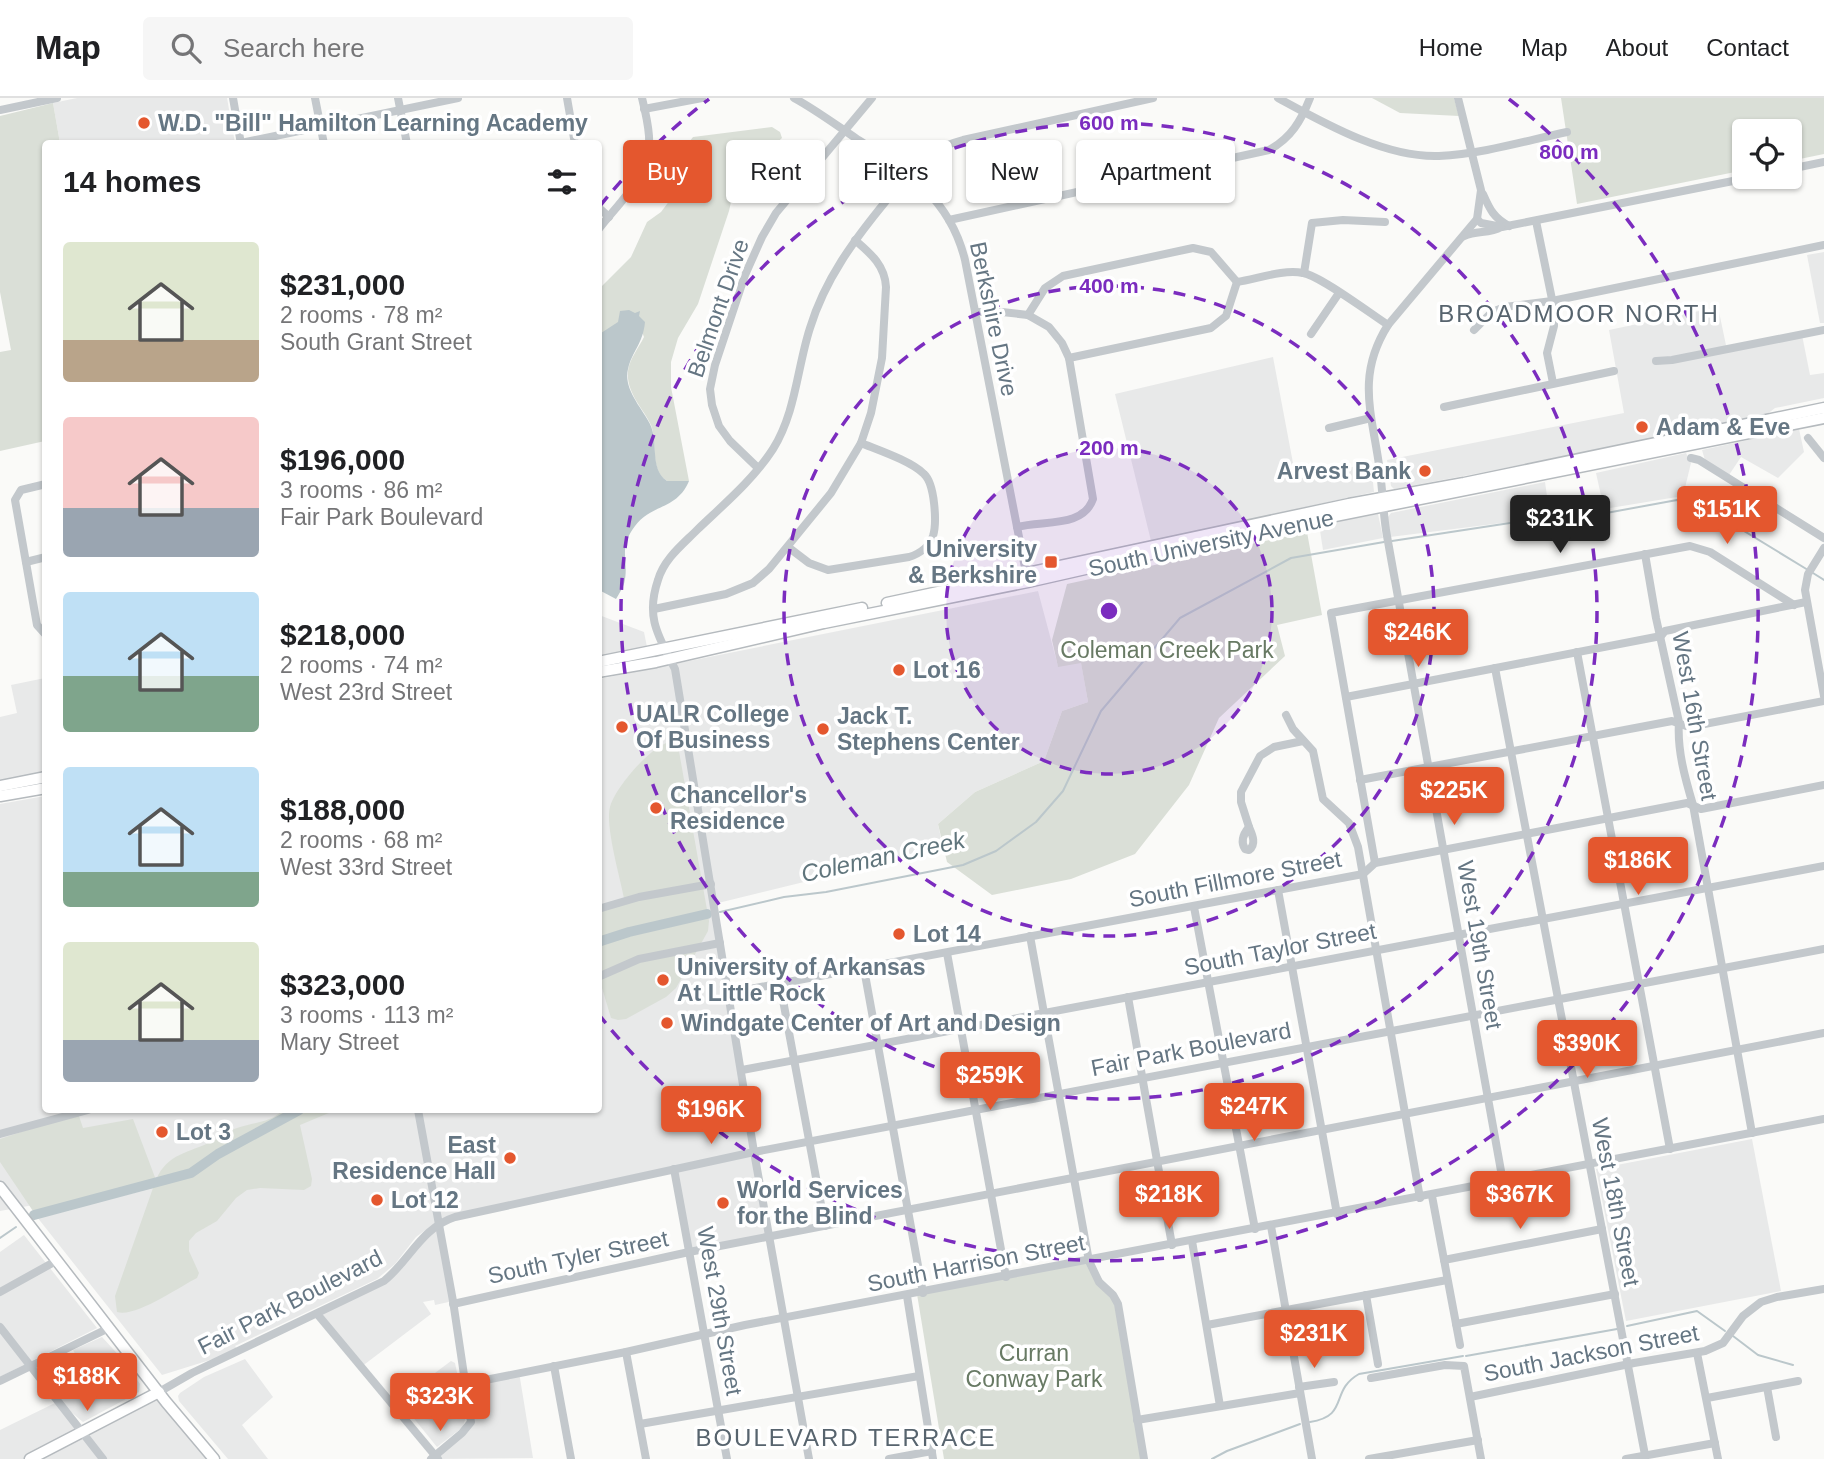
<!DOCTYPE html>
<meta charset="utf-8">
<style>
:root{--surface:#fff;--page:#f6f6f6;--text:#202124;--muted:#757577;--line:#e0e0e0;--accent:#e4572e}
body{margin:0;font-family:Arial,sans-serif;background:var(--page);color:var(--text);height:100vh;display:flex;flex-direction:column;font-size:26px;white-space:nowrap}
*{box-sizing:border-box;margin:0}
p{font-size:23px;color:var(--muted)}
.icon{flex:none;width:38px;height:38px;fill:none;stroke:currentColor;stroke-width:2;stroke-linecap:round;stroke-linejoin:round}
.map{position:relative;flex:1;overflow:hidden}
.details{position:absolute;left:42px;top:42px;width:560px;height:973px;display:flex;flex-direction:column;background:var(--surface);border-radius:7px;box-shadow:0 2px 5px #0004}
.details>*{flex:none}
.banner{position:absolute;left:623px;top:42px;width:665px;height:63px;display:flex;gap:14px}
.controls{position:absolute;left:1732px;top:21px;display:grid;gap:14px}
.controls a{display:grid;place-items:center;width:70px;height:70px;border-radius:7px;background:var(--surface);box-shadow:0 2px 5px #0004;font-size:35px}
.price{position:absolute;translate:-50% -60px;padding:0 16px;border-radius:7px;background:var(--accent);color:#fff;font-size:23px;line-height:46px;filter:drop-shadow(0 2px 4px #0008)}
.price::after{content:'';position:absolute;left:50%;top:42px;width:21px;height:16px;margin-left:-10px;background:inherit;clip-path:polygon(0 0,100% 0,50% 100%)}
.price.active{background:#222;color:#fff}
ul{padding:0;list-style:none}
li{display:flex;align-items:center;gap:21px;height:175px;padding:0 21px}
li span{display:grid;place-items:center;flex:none;width:196px;height:140px;border-radius:7px;color:#555}
li>.icon{margin-inline-start:auto}
span .icon{width:84px;height:84px;fill:#fffc;stroke-width:1}
li b{font-size:30px}
h2{display:flex;justify-content:space-between;align-items:center;height:84px;padding:0 21px;font-size:30px}
.pill{padding:0 24px;border-radius:7px;background:var(--surface);box-shadow:0 2px 5px #0004;font-size:24px;line-height:63px}
.pill.active{background:var(--accent);color:#fff}
header{display:flex;align-items:center;gap:42px;box-sizing:border-box;height:98px;padding:0 35px;background:var(--surface);border-bottom:2px solid var(--line)}
header strong{font-size:33px}
nav{display:flex;gap:38px;margin-inline-start:auto;font-size:24px}
.search{width:490px;height:63px;background:var(--page);display:flex;align-items:center;gap:18px;box-sizing:border-box;padding:0 24px;border-radius:7px;color:var(--muted);font-size:26px}
.map>svg:first-child{display:block}
.built{fill:#e8e9e9}
.green{fill:#dadfd7}
.water{fill:#bbc7cb}
.lines{fill:none;stroke-linecap:round;stroke-linejoin:round}
.stream{stroke:#bbc7cb;stroke-width:2}
.river{stroke:#bbc7cb;stroke-width:10}
.major-casing{stroke:#b5babe;stroke-width:13}
.minor{stroke:#c3c8cc;stroke-width:8}
.major{stroke:#fff;stroke-width:10}
.ring{fill:none;stroke:#7b2cbf;stroke-width:3.5;stroke-dasharray:12 9}
.poi-dot{fill:#e4572e;stroke:#fff;stroke-width:2.5}
.labels{text-anchor:middle;stroke-width:7;stroke-linejoin:round;paint-order:stroke}
.poi-label{font-size:23px;font-weight:bold;fill:#657683;stroke:#fff;text-anchor:start}
.street-label{font-size:23px;fill:#657683;stroke:#fff}
.park-label{font-size:23px;fill:#687a64;stroke:#fff}
.neighbourhood-label{font-size:24px;letter-spacing:2px;fill:#57646e;stroke:#fff}
.water-label{font-size:24px;font-style:italic;fill:#60757c;stroke:#fff}
.centre{fill:#7b2cbf;stroke:#fff;stroke-width:3.5}
.ring-label{font-size:21px;text-anchor:middle;font-weight:bold;fill:#7b2cbf;stroke:#fff;stroke-width:7;stroke-linejoin:round;paint-order:stroke}
</style>
<header>
<strong>Map</strong>
<div class="search"><svg class="icon" aria-label="search" viewBox="0 0 24 24"><circle cx="10" cy="10" r="6"/><path d="M15 15l6 6"/></svg>Search here</div>
<nav><a>Home</a><a>Map</a><a>About</a><a>Contact</a></nav>
</header>
<div class="map">
<svg width="1824" height="1361" viewBox="0 0 1824 1361">
<rect width="100%" height="100%" fill="#fafaf8"/>
<g class="built">
<polygon points="77,0 227,0 235,45 60,45 53,5"/>
<polygon points="1824,154 1824,225 1820,225 1807,157"/>
<polygon points="1718,209 1727,252 1802,237 1810,277 1824,275 1824,300 1775,310 1766,317 1485,374 1394,391 1391,388 1387,362 1624,315 1609,232"/>
<polygon points="1273,259 1296,381 1371,365 1374,394 1151,443 1115,296"/>
<polygon points="1799,331 1804,354 1778,380 1741,359 1729,377 1705,362 1702,352"/>
<polygon points="1686,355 1691,365 1683,398 1604,411 1596,375"/>
<polygon points="1545,384 1550,419 1390,439 1388,419 1391,415"/>
<polygon points="1378,416 1383,440 1323,452 1319,426"/>
<polygon points="1038,493 1058,568 1081,564 1088,604 1062,613 1044,663 975,694 938,726 943,750 714,806 770,1139 690,1154 674,1072 439,1122 416,1139 395,1166 377,1181 235,1248 239,1253 162,1277 37,1119 142,1093 140,1088 0,1113 0,706 45,698 46,1012 598,1012 599,581"/>
<polygon points="599,517 644,534 647,549 599,559"/>
<polygon points="45,580 45,680 0,688 0,619 17,615 11,587"/>
<polygon points="1752,1041 1781,1193 1626,1223 1596,1071"/>
<polygon points="439,1126 453,1203 435,1207 434,1202 423,1204 431,1216 361,1269 318,1217 384,1183"/>
<polygon points="24,1137 97,1230 0,1279 0,1154"/>
<polygon points="102,1239 124,1263 140,1286 139,1294 83,1324 63,1307 83,1334 159,1294 215,1361 0,1361 0,1332 59,1303 90,1284 73,1252"/>
<polygon points="245,1261 273,1299 242,1327 268,1361 228,1361 179,1303 178,1298 180,1295 204,1279"/>
<polygon points="451,1263 455,1265 466,1318 463,1329 437,1349 399,1302"/>
<polygon points="519,1274 533,1360 436,1361 471,1324 465,1286"/>
</g>
<g class="green">
<polygon points="1372,0 1454,0 1459,18 1400,15"/>
<polygon points="1561,0 1824,0 1824,56 1790,63 1790,33 1745,33 1745,72 1577,106"/>
<polygon points="53,5 60,45 46,46 45,343 0,353 0,254 11,252 0,194 0,18"/>
<path d="M 772,29 L 780,34 L 782,40 L 752,67 L 734,91 L 729,113 L 698,206 L 678,240 L 671,264 L 671,289 L 689,383 L 667,383 C 649,371 658,345 651,327 C 643,310 626,295 628,273 C 629,262 639,249 644,239 L 635,215 L 599,237 L 599,191 L 631,159 L 647,124 L 661,114 L 682,86 L 679,57 L 693,39 Z"/>
<polygon points="1307,434 1322,517 1277,527 1285,558 1219,620 1189,687 1135,756 1071,781 992,797 947,764 938,726 975,694 1044,663 1062,613 1088,604 1081,565 1058,569 1052,542 1067,486"/>
<path d="M 677,642 L 709,823 L 708,833 L 676,890 L 666,899 L 626,921 L 618,922 L 611,920 L 599,880 L 598,815 L 624,800 C 620,779 605,728 610,709 C 614,695 630,675 641,664 C 650,655 664,643 677,642 Z"/>
<path d="M 283,1012 L 336,1012 L 300,1027 L 312,1081 L 311,1088 L 304,1092 L 260,1090 L 247,1092 L 236,1100 L 217,1123 L 196,1135 L 189,1143 L 189,1153 L 199,1175 L 197,1180 C 179,1189 135,1220 117,1214 L 115,1198 L 153,1090 L 37,1119 L 0,1064 L 0,1041 L 78,1015 L 83,1030 L 133,1021 L 156,1082 C 167,1055 189,1055 213,1043 C 221,1039 228,1033 237,1030 C 254,1024 270,1025 283,1012 Z"/>
<polygon points="1089,1163 1113,1197 1142,1361 944,1361 917,1196"/>
</g>
<path class="water" d="M 629,212 L 635,215 L 640,213 L 639,218 L 645,224 C 643,246 632,253 628,271 C 623,291 642,310 650,326 C 659,344 649,371 667,383 L 689,383 C 677,412 651,406 635,428 C 617,452 630,463 624,486 C 622,491 619,496 616,501 L 599,492 L 598,237 L 618,224 L 620,213 Z"/>
<g class="lines">
<g class="stream">
<polyline points="1392,443 1523,423 1579,420 1677,402 1703,408 1808,472"/>
<polyline points="1813,475 1824,482"/>
<polyline points="720,814 784,799 826,794 963,767 996,753 1036,724 1063,693 1101,613 1180,520 1291,460 1384,444"/>
<polyline points="0,1140 16,1129"/>
<polyline points="1627,1228 1697,1213 1725,1233"/>
<polyline points="1733,1238 1758,1257 1793,1267"/>
<polyline points="1466,1258 1617,1231"/>
<path d="M 1310,1324 C 1350,1318 1329,1293 1359,1276 L 1463,1258"/>
<polyline points="1212,1361 1227,1353 1300,1326"/>
</g>
<g class="river">
<polyline points="598,844 629,834 707,816"/>
<polyline points="34,1117 191,1075 218,1056 299,1012"/>
</g>
<g class="major-casing">
<g id="major">
<polyline points="887,505 1349,406 1464,385 1824,310"/>
<polyline points="598,564 862,510"/>
<polyline points="598,574 656,564 824,525 1028,484 1191,447 1824,320"/>
<polyline points="0,688 46,679"/>
<polyline points="0,698 46,690"/>
<polyline points="0,1089 166,1304 214,1361"/>
<polyline points="30,1361 159,1294"/>
</g>
</g>
<g class="minor">
<polyline points="233,0 241,46"/>
<polyline points="315,0 324,46"/>
<polyline points="398,0 407,46"/>
<polyline points="567,0 575,46"/>
<path d="M 794,0 C 816,12 836,27 857,41 C 907,73 950,100 965,162 L 1027,480"/>
<path d="M 1278,0 C 1324,25 1385,60 1439,58 C 1482,56 1525,43 1567,34"/>
<path d="M 1458,0 L 1481,92 L 1477,121 L 1388,227 C 1355,279 1373,318 1380,374 C 1383,395 1383,417 1387,438 L 1503,1084"/>
<polyline points="644,11 702,0"/>
<polyline points="0,12 57,0"/>
<polyline points="241,45 458,0"/>
<polyline points="1790,71 1824,64"/>
<path d="M 1483,96 C 1490,112 1494,120 1509,128"/>
<polyline points="598,109 609,119"/>
<polyline points="1477,121 1481,125 1502,129 1753,79"/>
<path d="M 949,122 L 1269,52 C 1291,40 1301,23 1310,0"/>
<polyline points="1536,123 1554,211 1554,228 1547,255 1553,285"/>
<path d="M 598,132 C 621,102 651,78 649,38 C 648,25 645,12 642,0"/>
<path d="M 1464,138 C 1477,132 1489,136 1501,129"/>
<polyline points="1304,175 1312,125 1343,122 1385,124"/>
<path d="M 1237,184 C 1257,181 1283,171 1303,175 C 1319,177 1371,216 1388,227"/>
<path d="M 975,214 L 1002,214 L 1028,217 L 1049,229 L 1062,245 L 1069,260 L 1093,401 C 1083,430 1044,422 1017,429"/>
<polyline points="1028,217 1045,190 1063,178 1193,150 1211,154 1237,184"/>
<polyline points="1474,232 1492,214 1505,209 1552,203 1824,147"/>
<polyline points="1311,236 1339,195"/>
<polyline points="1069,260 1211,230 1226,218 1237,184"/>
<polyline points="1656,263 1672,262 1824,232"/>
<polyline points="1444,309 1614,273"/>
<polyline points="1329,330 1371,320"/>
<polyline points="1808,340 1824,360"/>
<polyline points="1691,360 1699,362 1824,440"/>
<polyline points="758,370 730,343 719,328 712,307 710,291 715,267 745,177 762,139 776,115 872,0"/>
<polyline points="46,386 21,392 15,402 37,527 46,537"/>
<path d="M 788,449 L 809,465 L 828,472 L 909,459 C 919,456 929,449 933,438 C 937,425 935,386 924,376 C 911,363 878,352 861,345"/>
<polyline points="1824,450 1808,476 1805,492 1824,598"/>
<path d="M 1645,456 L 1656,520 L 1679,624 C 1677,652 1685,680 1693,707 L 1752,1035"/>
<polyline points="26,464 46,459"/>
<path d="M 654,511 L 726,496 L 753,485 L 769,471 L 831,395 L 861,345 L 871,315 L 882,260 L 886,189 C 885,167 870,155 855,142"/>
<polyline points="1577,554 1670,1051"/>
<polyline points="1495,570 1645,1357"/>
<polyline points="1346,599 1661,538 1665,533 1806,504"/>
<polyline points="1286,617 1293,631 1313,653 1323,701 1349,725 1358,749 1420,1100"/>
<polyline points="1360,682 1672,623 1689,629 1824,603"/>
<polyline points="1249,729 1241,704 1241,694 1260,658 1274,649 1303,643"/>
<path d="M 1249,729 C 1252,736 1257,746 1249,752 L 1245,751 C 1240,743 1244,735 1249,729 Z"/>
<polyline points="1375,765 1331,515 1690,448 1710,454 1794,507"/>
<polyline points="1278,792 1337,1116"/>
<polyline points="1194,809 1255,1131"/>
<polyline points="598,811 639,799 711,786"/>
<polyline points="1030,838 1089,1163 1099,1184 1113,1197 1118,1206 1144,1361"/>
<polyline points="947,855 1006,1179"/>
<polyline points="864,871 923,1195"/>
<polyline points="598,879 639,861 720,845"/>
<polyline points="780,886 825,1128"/>
<polyline points="729,895 1363,776 1375,765 1687,705 1701,711 1824,687"/>
<polyline points="1128,899 1172,1147"/>
<polyline points="742,972 1824,768"/>
<polyline points="418,1012 453,1203 471,1324 462,1335 431,1361"/>
<polyline points="0,1036 88,1012"/>
<polyline points="674,1071 727,1361"/>
<polyline points="1432,1098 1460,1247"/>
<polyline points="1271,1128 1312,1361"/>
<polyline points="1192,1143 1220,1308"/>
<polyline points="1444,1162 1602,1131"/>
<polyline points="0,1194 56,1163"/>
<polyline points="1366,1197 1378,1266"/>
<polyline points="907,1198 933,1361"/>
<polyline points="453,1206 689,1154 1824,935"/>
<polyline points="318,1217 438,1361"/>
<polyline points="1456,1226 1615,1196"/>
<polyline points="1207,1227 1447,1182"/>
<polyline points="0,1229 103,1361"/>
<polyline points="626,1254 646,1361"/>
<polyline points="1697,1255 1718,1361"/>
<polyline points="554,1268 571,1361"/>
<polyline points="1371,1280 1445,1267 1464,1268 1481,1361"/>
<polyline points="0,1283 109,1230"/>
<polyline points="465,1286 626,1254 745,1227 1824,1021"/>
<polyline points="1299,1289 1334,1284"/>
<polyline points="1767,1289 1776,1339"/>
<path d="M 159,1294 L 192,1275 L 384,1183 C 410,1162 421,1130 455,1119 L 754,1054 L 1824,851"/>
<polyline points="1470,1299 1634,1265 1705,1253 1723,1245 1743,1218 1761,1204 1777,1199 1824,1191"/>
<polyline points="1707,1300 1798,1283"/>
<polyline points="1137,1322 1300,1295"/>
<polyline points="640,1326 919,1278"/>
<path d="M 809,1361 L 754,1054 L 675,571 C 659,539 645,520 658,482 C 664,461 682,447 697,432 C 723,407 753,382 773,351 C 796,314 797,270 810,230 C 825,181 854,142 886,103 C 900,86 914,66 933,54 C 942,48 952,45 963,42 L 1153,0"/>
<polyline points="889,1361 932,1353"/>
<polyline points="1369,1361 1478,1342"/>
<polyline points="1626,1361 1715,1345"/>
</g>
<use href="#major" class="major"/>
</g>
<circle cx="1109" cy="513" r="163" fill="#7b2cbf" fill-opacity=".12"/>
<g class="ring">
<circle cx="1109" cy="513" r="163"/>
<circle cx="1109" cy="513" r="325"/>
<circle cx="1109" cy="513" r="488"/>
<path d="M600 108A650 650 0 0 1 709 1M1509 1A650 650 0 1 1 600 918"/>
</g>
<g class="poi-dot">
<circle cx="144" cy="25" r="7"/>
<circle cx="1642" cy="329" r="7"/>
<circle cx="1425" cy="373" r="7"/>
<rect x="1044" y="457" width="14" height="14" rx="3.5"/>
<circle cx="899" cy="572" r="7"/>
<circle cx="622" cy="629" r="7"/>
<circle cx="823" cy="631" r="7"/>
<circle cx="656" cy="710" r="7"/>
<circle cx="899" cy="836" r="7"/>
<circle cx="663" cy="882" r="7"/>
<circle cx="667" cy="925" r="7"/>
<circle cx="162" cy="1034" r="7"/>
<circle cx="510" cy="1060" r="7"/>
<circle cx="377" cy="1102" r="7"/>
<circle cx="723" cy="1105" r="7"/>
</g>
<g class="labels">
<g class="poi-label">
<text x="158" y="33">W.D. "Bill" Hamilton Learning Academy</text>
<text x="1656" y="337">Adam &amp; Eve</text>
<text x="1411" y="381" text-anchor="end">Arvest Bank</text>
<text x="1037" y="459" text-anchor="end">University<tspan x="1037" dy="26">&amp; Berkshire</tspan></text>
<text x="913" y="580">Lot 16</text>
<text x="636" y="624">UALR College<tspan x="636" dy="26">Of Business</tspan></text>
<text x="837" y="626">Jack T.<tspan x="837" dy="26">Stephens Center</tspan></text>
<text x="670" y="705">Chancellor's<tspan x="670" dy="26">Residence</tspan></text>
<text x="913" y="844">Lot 14</text>
<text x="677" y="877">University of Arkansas<tspan x="677" dy="26">At Little Rock</tspan></text>
<text x="681" y="933">Windgate Center of Art and Design</text>
<text x="176" y="1042">Lot 3</text>
<text x="496" y="1055" text-anchor="end">East<tspan x="496" dy="26">Residence Hall</tspan></text>
<text x="737" y="1100">World Services<tspan x="737" dy="26">for the Blind</tspan></text>
<text x="391" y="1110">Lot 12</text>
</g>
<g class="street-label">
<text transform="translate(718 210) rotate(-71)" y="8">Belmont Drive</text>
<text transform="translate(994 221) rotate(78)" y="8">Berkshire Drive</text>
<text transform="translate(1211 445) rotate(-12)" y="8">South University Avenue</text>
<text transform="translate(1695 618) rotate(80)" y="8">West 16th Street</text>
<text transform="translate(1235 781) rotate(-11)" y="8">South Fillmore Street</text>
<text transform="translate(1480 847) rotate(80)" y="8">West 19th Street</text>
<text transform="translate(1280 851) rotate(-11)" y="8">South Taylor Street</text>
<text transform="translate(1191 951) rotate(-11)" y="8">Fair Park Boulevard</text>
<text transform="translate(1616 1104) rotate(79)" y="8">West 18th Street</text>
<text transform="translate(578 1159) rotate(-12)" y="8">South Tyler Street</text>
<text transform="translate(976 1165) rotate(-11)" y="8">South Harrison Street</text>
<text transform="translate(290 1204) rotate(-27)" y="8">Fair Park Boulevard</text>
<text transform="translate(720 1213) rotate(80)" y="8">West 29th Street</text>
<text transform="translate(1591 1255) rotate(-11)" y="8">South Jackson Street</text>
</g>
<g class="park-label">
<text x="1167" y="560">Coleman Creek Park</text>
<text x="1034" y="1263">Curran<tspan x="1034" dy="26">Conway Park</tspan></text>
</g>
<g class="neighbourhood-label">
<text x="1579" y="224">BROADMOOR NORTH</text>
<text x="846" y="1348">BOULEVARD TERRACE</text>
</g>
<g class="water-label">
<text transform="translate(883 759) rotate(-12)" y="8">Coleman Creek</text>
</g>
</g>
<circle cx="1109" cy="513" r="10" class="centre"/>
<g class="ring-label">
<text x="1109" y="32">600 m</text>
<text x="1569" y="61">800 m</text>
<text x="1109" y="195">400 m</text>
<text x="1109" y="357">200 m</text>
</g>
</svg>
<div class="controls">
<a><svg class="icon" aria-label="locate" viewBox="0 0 24 24"><circle cx="12" cy="12" r="6"/><path d="M12 2v4M12 18v4M2 12h4M18 12h4"/></svg></a>
</div>
<b class="price" style="left:1727px;top:448px">$151K</b>
<b class="price active" style="left:1560px;top:457px">$231K</b>
<b class="price" style="left:1418px;top:571px">$246K</b>
<b class="price" style="left:1454px;top:729px">$225K</b>
<b class="price" style="left:1638px;top:799px">$186K</b>
<b class="price" style="left:1587px;top:982px">$390K</b>
<b class="price" style="left:990px;top:1014px">$259K</b>
<b class="price" style="left:1254px;top:1045px">$247K</b>
<b class="price" style="left:711px;top:1048px">$196K</b>
<b class="price" style="left:1169px;top:1133px">$218K</b>
<b class="price" style="left:1520px;top:1133px">$367K</b>
<b class="price" style="left:1314px;top:1272px">$231K</b>
<b class="price" style="left:87px;top:1315px">$188K</b>
<b class="price" style="left:440px;top:1335px">$323K</b>
<div class="banner">
<a class="pill active">Buy</a>
<a class="pill">Rent</a>
<a class="pill">Filters</a>
<a class="pill">New</a>
<a class="pill">Apartment</a>
</div>
<section class="details">
<h2>14 homes<svg class="icon" aria-label="filters" viewBox="0 0 24 24"><path d="M4 7h16M4 17h16"/><circle cx="9" cy="7" r="2"/><circle cx="15" cy="17" r="2"/></svg></h2>
<ul>
<li><span style="background:linear-gradient(#dfe7d0 70%,#b9a48a 0)"><svg class="icon" aria-label="home" viewBox="0 0 24 24"><path d="M3 11l9-7 9 7M6 9v11h12V9"/></svg></span><div><b>$231,000</b><p>2 rooms · 78 m²</p><p>South Grant Street</p></div></li>
<li><span style="background:linear-gradient(#f6c9c9 65%,#9aa5b1 0)"><svg class="icon" aria-label="home" viewBox="0 0 24 24"><path d="M3 11l9-7 9 7M6 9v11h12V9"/></svg></span><div><b>$196,000</b><p>3 rooms · 86 m²</p><p>Fair Park Boulevard</p></div></li>
<li><span style="background:linear-gradient(#bfe0f5 60%,#7fa58c 0)"><svg class="icon" aria-label="home" viewBox="0 0 24 24"><path d="M3 11l9-7 9 7M6 9v11h12V9"/></svg></span><div><b>$218,000</b><p>2 rooms · 74 m²</p><p>West 23rd Street</p></div></li>
<li><span style="background:linear-gradient(#bfe0f5 75%,#7fa58c 0)"><svg class="icon" aria-label="home" viewBox="0 0 24 24"><path d="M3 11l9-7 9 7M6 9v11h12V9"/></svg></span><div><b>$188,000</b><p>2 rooms · 68 m²</p><p>West 33rd Street</p></div></li>
<li><span style="background:linear-gradient(#dfe7d0 70%,#9aa5b1 0)"><svg class="icon" aria-label="home" viewBox="0 0 24 24"><path d="M3 11l9-7 9 7M6 9v11h12V9"/></svg></span><div><b>$323,000</b><p>3 rooms · 113 m²</p><p>Mary Street</p></div></li>
</ul>
</section>
</div>
